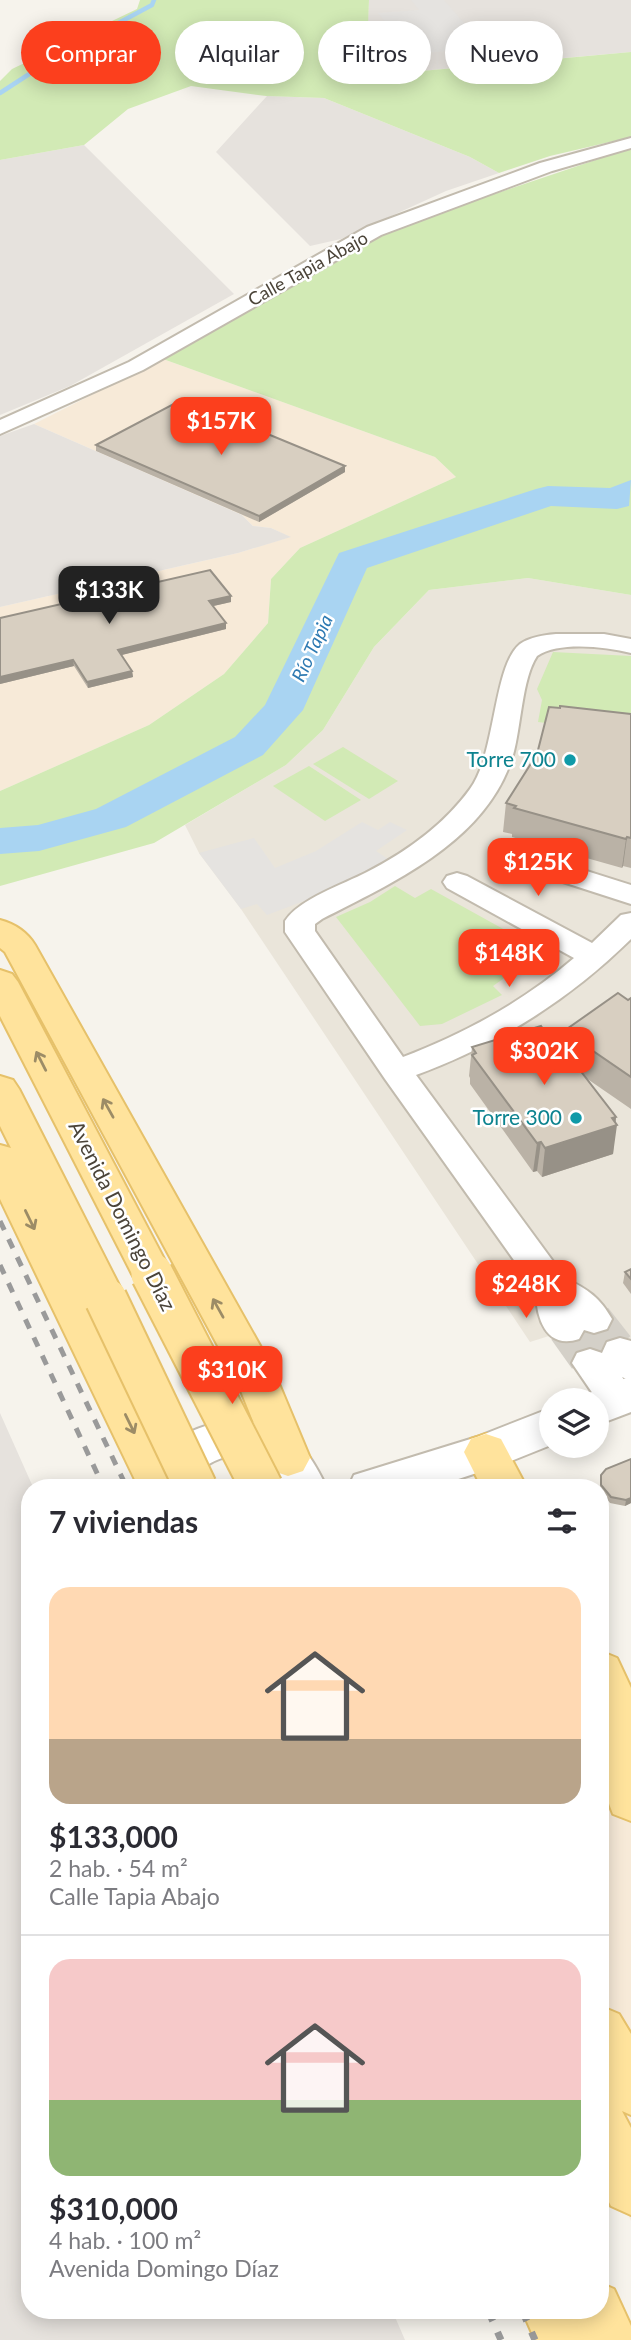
<!DOCTYPE html>
<html lang="es">
<meta charset="utf-8">
<style>
:root{--surface:#fff;--page:#f7f7f7;--text:#2b2b33;--muted:#7c7c81;--line:#e1e1e2;--accent:#fc3f1d}
body{margin:0;font-family:Lato,sans-serif;background:var(--page);color:var(--text);height:100vh;display:flex;flex-direction:column;font-size:26px;white-space:nowrap}
*{box-sizing:border-box;margin:0}
p{font-size:23px;color:var(--muted)}
.icon{flex:none;width:38px;height:38px;fill:none;stroke:currentColor;stroke-width:2;stroke-linecap:round;stroke-linejoin:round}
.map{position:relative;flex:1;overflow:hidden}
.panel{position:absolute;left:21px;top:1479px;width:588px;height:840px;display:flex;flex-direction:column;background:var(--surface);border-radius:28px;box-shadow:0 4px 18px #0003}
.panel>*{flex:none}
.banner{position:absolute;left:21px;top:21px;width:590px;height:63px;display:flex;gap:14px}
.tools{position:absolute;left:539px;top:1388px;display:grid;gap:14px}
.tools a{display:grid;place-items:center;width:70px;height:70px;border-radius:50%;background:var(--surface);box-shadow:0 4px 18px #0003;font-size:35px}
.price{position:absolute;translate:-50% -60px;padding:0 16px;border-radius:14px;background:var(--accent);color:#fff;font-size:23px;line-height:46px;filter:drop-shadow(0 2px 4px #0008)}
.price::after{content:'';position:absolute;left:50%;top:42px;width:21px;height:16px;margin-left:-10px;background:inherit;clip-path:polygon(0 0,100% 0,50% 100%)}
.price.selected{background:#222;color:#fff}
ul{padding:0;list-style:none}
li{display:grid;align-content:center;gap:14px;height:371px;padding:0 28px}
li+li{border-top:2px solid var(--line)}
li span{display:grid;place-items:center;height:217px;border-radius:21px;color:#555}
li>.icon{margin-inline-start:auto}
span .icon{width:126px;height:126px;fill:#fffc;stroke-width:1}
li b{font-size:30px}
h2{display:flex;justify-content:space-between;align-items:center;height:84px;padding:0 28px;font-size:30px}
.chip{padding:0 24px;border-radius:32px;background:var(--surface);box-shadow:0 4px 18px #0003;font-size:24px;line-height:63px}
.chip.selected{background:var(--accent);color:#fff}
.map>svg:first-child{display:block}
.residential{fill:#eae5da}
.commercial{fill:#f7ead8}
.industrial{fill:#e6e2dd}
.green{fill:#d2eab5}
.parking{fill:#e5e3e0}
.lines{fill:none;stroke-linecap:round;stroke-linejoin:round}
.stream{stroke:#a9d4f2;stroke-width:4.5}
.river{fill:#a9d4f2;fill-rule:evenodd}
.minor-tunnel{stroke:#d4d0c8;stroke-width:36;stroke-dasharray:36 18;stroke-linecap:butt}
.minor-casing{stroke:#c2bbae;stroke-width:4}
.tertiary-casing{stroke:#c2bbae;stroke-width:4}
.primary-casing{stroke:#e6c16a;stroke-width:4}
.minor{fill:#fff;fill-rule:evenodd}
.tertiary{fill:#fff;fill-rule:evenodd}
.primary{fill:#ffe39c;fill-rule:evenodd}
.rail-far1{stroke:#9a9a9a;stroke-width:5;stroke-dasharray:10 10;stroke-linecap:butt}
.rail{stroke:#9a9a9a;stroke-width:7;stroke-dasharray:12 12;stroke-linecap:butt}
.primary-bridge-casing{stroke:#e6c16a;stroke-width:45;stroke-linecap:butt}
.primary-bridge{stroke:#ffe39c;stroke-width:41}
.wall{fill:#bab2a6}
.shaded-wall{fill:#979187}
.building{fill:#d8cfc1;stroke:#979187;stroke-width:2}
.oneway{stroke:#9c8c66}
.culture-dot{fill:#0f9aa8;stroke:#fff;stroke-width:2.5}
.labels{text-anchor:middle;stroke-width:5;stroke-linejoin:round;paint-order:stroke}
.far-street-label{font-size:18px;fill:#4b4439;stroke:#fff}
.far-water-label{font-size:19px;font-style:italic;fill:#2e7ab2;stroke:#fff}
.culture-label{font-size:21px;fill:#0d838f;stroke:#fff;text-anchor:end}
.street-label{font-size:21px;fill:#4b4439;stroke:#fff}
</style>
<div class="map">
<svg width="631" height="2340" viewBox="0 0 631 2340">
<rect width="100%" height="100%" fill="#f6f3ec"/>
<polygon class="residential" points="528,578 631,595 631,1347 575,1369 552,1335 530,1342 241,909 199,853 185,825 286,765 323,730 374,647 429,590"/>
<g class="commercial">
<polygon points="163,359 435,457 456,477 300,548 271,579 268,623 224,674 149,725 0,791 0,607 238,553 290,537 271,528 253,526 242,515 34,424"/>
<polygon points="631,1682 631,2221 600,2149 600,1683"/>
</g>
<g class="industrial">
<polygon points="369,0 631,0 631,52 365,76"/>
<polygon points="267,96 324,98 470,157 499,173 446,191 341,239 310,246 216,152"/>
<polygon points="84,145 234,294 70,386 0,415 0,160"/>
<polygon points="34,424 242,515 253,526 271,528 291,537 238,553 0,607 0,436"/>
<polygon points="0,1413 33,1487 30,1488 30,2310 392,2310 405,2340 0,2340"/>
</g>
<g class="green">
<polygon points="140,0 369,0 366,76 631,52 631,137 550,156 499,173 470,157 324,98 266,96 191,86 128,109 84,145 0,160 0,81 12,69 137,9"/>
<polygon points="631,148 631,595 528,578 429,590 374,647 323,730 286,765 154,843 0,886 0,791 149,725 224,674 268,623 271,579 300,548 456,477 435,457 163,359 359,246 417,220"/>
<polygon points="553,652 631,656 631,734 538,722 542,700 537,689"/>
<polygon points="343,747 398,781 369,799 313,764"/>
<polygon points="309,766 361,800 325,821 273,786"/>
<polygon points="395,886 415,898 431,889 543,951 493,986 502,995 442,1024 420,1026 336,917 370,902"/>
</g>
<g class="parking">
<polygon points="411,0 444,0 486,48 410,54 378,13 419,10"/>
<polygon points="362,822 378,830 390,822 407,830 376,851 388,859 317,896 267,915 257,904 241,909 199,853 254,838 275,868 316,851"/>
</g>
<g class="lines">
<polyline class="stream" points="0,93 57,56 152,5 154,0"/>
<polygon class="river" points="631,480 629,506 617,509 551,506 367,568 303,710 263,755 126,827 39,851 0,854 0,828 38,825 96,809 235,737 265,705 339,553 536,489 548,486 610,488"/>
<g class="minor-tunnel">
<polyline points="594,1319 620,1352"/>
<polyline points="566,1329 590,1363"/>
</g>
<g class="minor-casing">
<g id="minor">
<polygon points="631,138 631,148 552,171 381,235 143,370 0,434 0,420 129,362 367,227 540,163"/>
<path d="M 556,634 L 604,634 L 631,639 L 631,653 C 605,647 560,641 537,656 C 522,678 521,728 513,755 C 488,840 395,882 322,919 L 315,924 L 315,931 L 403,1057 C 464,1034 524,1001 574,958 L 447,888 L 443,882 L 447,876 L 457,873 L 467,876 L 592,943 L 621,915 L 631,913 L 631,939 C 570,999 498,1045 416,1075 L 566,1279 C 588,1289 600,1298 612,1319 L 607,1329 L 594,1333 L 584,1330 L 579,1339 C 546,1350 536,1318 536,1291 L 385,1079 L 285,932 L 285,921 C 299,899 344,884 367,872 C 406,852 444,825 470,789 C 496,754 493,666 520,644 C 530,637 544,635 556,634 Z"/>
<polygon points="517,849 631,885 631,904 507,864 503,858 507,852"/>
<polygon points="620,1338 631,1341 631,1381 622,1377 631,1390 631,1408 617,1414 604,1410 572,1363 577,1353 590,1349 602,1353 607,1342"/>
</g>
</g>
<g class="tertiary-casing">
<g id="tertiary">
<polygon points="631,1376 631,1412 597,1425 597,1400 580,1400 582,1396"/>
<polygon points="551,1408 551,1445 501,1465 431,1488 348,1488 354,1475 477,1437"/>
<path d="M 237,1419 C 290,1428 304,1441 327,1488 L 282,1488 C 259,1440 210,1450 183,1488 L 143,1488 L 140,1482 C 160,1442 193,1425 237,1419 Z"/>
</g>
</g>
<g class="primary-casing">
<g id="primary">
<path d="M 0,920 C 15,924 27,932 35,945 L 272,1367 L 310,1458 L 303,1471 L 288,1476 L 273,1471 L 237,1381 L 5,952 L 0,948 Z"/>
<polygon points="0,970 12,974 18,982 172,1274 166,1285 152,1290 138,1285 132,1274 0,1016"/>
<polygon points="0,1076 13,1080 19,1089 126,1299 120,1310 106,1315 95,1311 181,1488 139,1488 0,1199 0,1145 11,1148 0,1126"/>
<polygon points="486,1434 501,1439 527,1488 482,1488 464,1452 471,1439"/>
<path d="M 600,1651 L 617,1658 L 631,1688 L 631,1821 L 613,1814 C 592,1765 600,1704 600,1651 Z"/>
<polygon points="600,2006 619,2014 631,2034 631,2115 622,2111 631,2128 631,2215 611,2206 600,2185 600,2098 609,2102 600,2087"/>
<polygon points="600,2283 614,2289 631,2326 631,2340 535,2340 522,2310 600,2310"/>
</g>
</g>
<use href="#minor" class="minor"/>
<use href="#tertiary" class="tertiary"/>
<use href="#primary" class="primary"/>
<g class="rail-far1">
<polyline points="0,1221 127,1488"/>
<polyline points="0,1265 104,1488"/>
</g>
<g class="rail">
<polyline points="488,2310 501,2340"/>
<polyline points="522,2310 535,2340"/>
</g>
<g class="primary-bridge-casing">
<g id="primary-bridge">
<polyline points="152,1274 262,1488"/>
<polyline points="106,1299 196,1488"/>
</g>
</g>
<use href="#primary-bridge" class="primary-bridge"/>
</g>
<g class="wall">
<polygon points="96,445 345,472 259,522 96,451"/>
<polygon points="231,602 213,606 226,623 226,629 121,655 132,671 133,677 88,688 74,666 0,684 0,618"/>
<polygon points="631,714 631,868 623,866 622,868 512,837 512,834 503,832 506,803"/>
<polygon points="631,998 631,1109 586,1078 616,1117 613,1154 542,1177 537,1171 533,1172 470,1084 470,1078 469,1076 472,1047 545,1032 562,1047 564,1031"/>
<polygon points="631,1269 631,1294 623,1283 625,1272"/>
<polygon points="601,1475 631,1503 625,1506 610,1503 600,1491"/>
</g>
<g class="shaded-wall">
<polygon points="345,466 345,472 259,522 259,516"/>
<polygon points="231,596 231,602 209,607 209,601"/>
<polygon points="226,623 226,629 118,656 118,650"/>
<polygon points="73,660 74,666 0,684 0,677"/>
<polygon points="132,671 133,677 88,688 87,682"/>
<polygon points="627,837 623,866 622,868 626,839"/>
<polygon points="616,1117 615,1126 617,1125 613,1154 542,1177 545,1148"/>
<polygon points="541,1142 537,1171 533,1172 537,1143"/>
<polygon points="631,1498 631,1503 625,1506 626,1500"/>
</g>
<g class="building">
<polygon points="183,399 345,466 259,516 96,445"/>
<polygon points="210,570 231,596 209,601 226,623 118,650 132,671 87,682 73,660 0,677 0,618"/>
<polygon points="560,706 631,714 631,838 627,837 626,839 514,808 516,806 506,803 537,754 549,707 560,708"/>
<polygon points="618,993 628,1000 631,998 631,1077 564,1031"/>
<polygon points="541,1026 545,1032 549,1030 616,1117 612,1118 617,1125 545,1148 541,1142 537,1143 472,1055 476,1053 472,1047"/>
<polygon points="631,1269 631,1279 625,1272"/>
<polygon points="631,1459 631,1498 626,1500 611,1497 601,1485 601,1475 606,1469"/>
</g>
<defs><path id="oneway-shaft" d="M-6 0H5M1.5-3L5.5 0L1.5 3" fill="none" stroke-width="1.6" stroke-linecap="round" stroke-linejoin="round" transform="scale(1.75)"/></defs>
<g class="oneway">
<use href="#oneway-shaft" transform="translate(41 1061) rotate(-117)"/>
<use href="#oneway-shaft" transform="translate(108 1108) rotate(-119)"/>
<use href="#oneway-shaft" transform="translate(30 1220) rotate(64)"/>
<use href="#oneway-shaft" transform="translate(218 1308) rotate(-119)"/>
<use href="#oneway-shaft" transform="translate(130 1424) rotate(64)"/>
</g>
<g class="culture-dot">
<circle cx="570" cy="760" r="7"/>
<circle cx="576" cy="1118" r="7"/>
</g>
<g class="labels">
<g class="far-street-label">
<text transform="translate(308 269) rotate(-29)" y="6">Calle Tapia Abajo</text>
</g>
<g class="far-water-label">
<text transform="translate(312 648) rotate(-65)" y="7">Río Tapia</text>
</g>
<g class="culture-label">
<text x="556" y="767">Torre 700</text>
<text x="562" y="1125">Torre 300</text>
</g>
<g class="street-label">
<text transform="translate(122 1216) rotate(63)" y="7">Avenida Domingo Díaz</text>
</g>
</g>
</svg>
<div class="tools">
<a><svg class="icon" aria-label="layers" viewBox="0 0 24 24"><path d="M12 4l9 5-9 5-9-5zM3 14l9 5 9-5"/></svg></a>
</div>
<b class="price" style="left:221px;top:457px">$157K</b>
<b class="price selected" style="left:109px;top:626px">$133K</b>
<b class="price" style="left:538px;top:898px">$125K</b>
<b class="price" style="left:509px;top:989px">$148K</b>
<b class="price" style="left:544px;top:1087px">$302K</b>
<b class="price" style="left:526px;top:1320px">$248K</b>
<b class="price" style="left:232px;top:1406px">$310K</b>
<div class="banner">
<a class="chip selected">Comprar</a>
<a class="chip">Alquilar</a>
<a class="chip">Filtros</a>
<a class="chip">Nuevo</a>
</div>
<section class="panel">
<h2>7 viviendas<svg class="icon" aria-label="filters" viewBox="0 0 24 24"><path d="M4 7h16M4 17h16"/><circle cx="9" cy="7" r="2"/><circle cx="15" cy="17" r="2"/></svg></h2>
<ul>
<li><span style="background:linear-gradient(#ffd9b3 70%,#b9a48a 0)"><svg class="icon" aria-label="home" viewBox="0 0 24 24"><path d="M3 11l9-7 9 7M6 9v11h12V9"/></svg></span><div><b>$133,000</b><p>2 hab. · 54 m²</p><p>Calle Tapia Abajo</p></div></li>
<li><span style="background:linear-gradient(#f6c9c9 65%,#8fb573 0)"><svg class="icon" aria-label="home" viewBox="0 0 24 24"><path d="M3 11l9-7 9 7M6 9v11h12V9"/></svg></span><div><b>$310,000</b><p>4 hab. · 100 m²</p><p>Avenida Domingo Díaz</p></div></li>
</ul>
</section>
</div>
